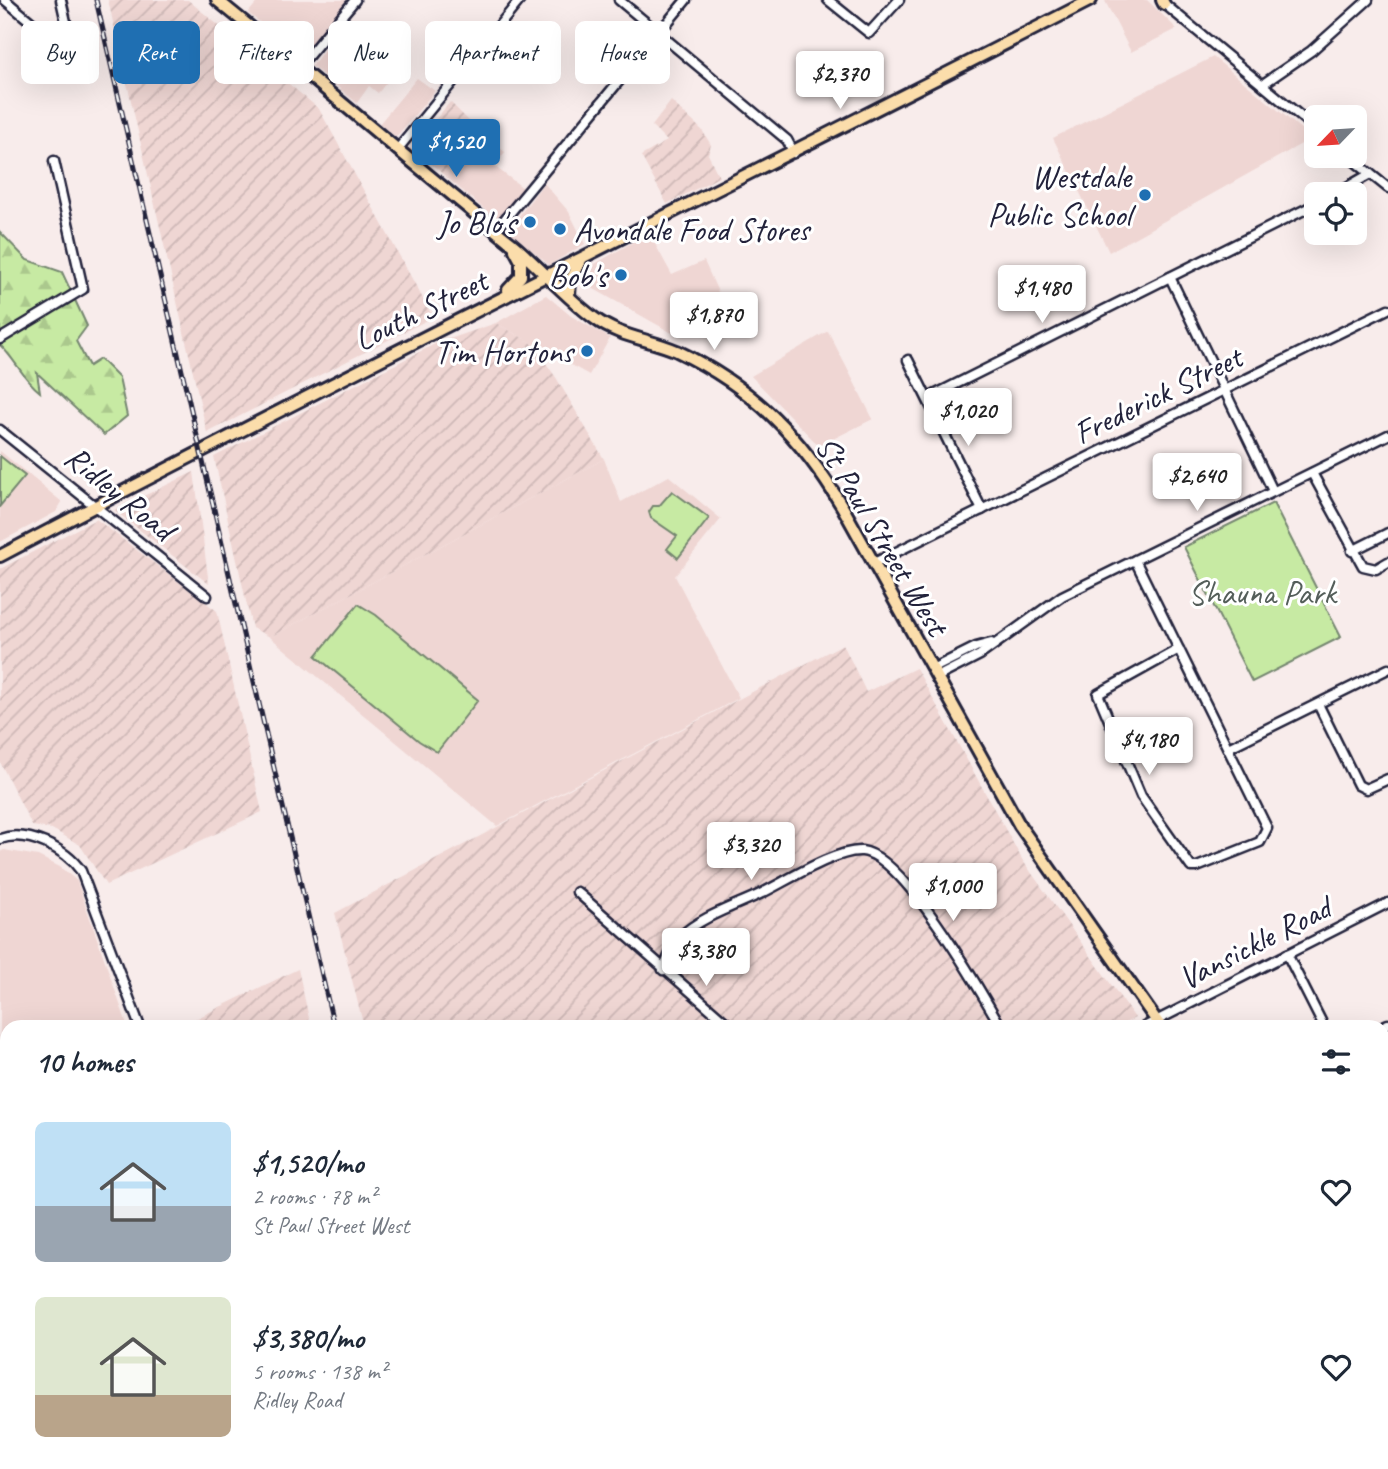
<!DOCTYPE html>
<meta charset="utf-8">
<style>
:root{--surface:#fff;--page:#f6f6f7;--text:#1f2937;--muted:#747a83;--accent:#1f6fb2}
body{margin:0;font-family:Caveat,sans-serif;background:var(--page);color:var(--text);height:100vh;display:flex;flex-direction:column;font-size:26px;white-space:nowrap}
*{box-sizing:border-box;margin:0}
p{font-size:23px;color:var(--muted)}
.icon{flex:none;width:38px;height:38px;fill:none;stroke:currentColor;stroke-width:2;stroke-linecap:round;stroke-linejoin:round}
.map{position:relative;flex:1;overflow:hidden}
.sheet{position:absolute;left:0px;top:1020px;width:1390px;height:450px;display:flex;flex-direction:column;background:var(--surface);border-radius:21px 21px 0 0;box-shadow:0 7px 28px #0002}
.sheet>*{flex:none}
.guide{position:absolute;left:21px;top:21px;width:700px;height:63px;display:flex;gap:14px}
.needle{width:46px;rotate:245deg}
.buttons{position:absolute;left:1304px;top:105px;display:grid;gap:14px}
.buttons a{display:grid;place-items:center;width:63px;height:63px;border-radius:10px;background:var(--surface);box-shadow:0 7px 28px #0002;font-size:35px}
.price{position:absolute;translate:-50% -60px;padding:0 16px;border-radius:7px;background:#fff;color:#222;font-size:23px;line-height:46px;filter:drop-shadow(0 2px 4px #0008)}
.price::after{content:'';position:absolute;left:50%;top:42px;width:21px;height:16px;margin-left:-10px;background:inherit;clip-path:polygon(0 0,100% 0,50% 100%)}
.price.selected{background:var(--accent);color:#fff}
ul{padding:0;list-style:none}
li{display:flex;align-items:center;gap:21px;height:175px;padding:0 35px}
li span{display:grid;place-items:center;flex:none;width:196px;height:140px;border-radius:10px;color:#555}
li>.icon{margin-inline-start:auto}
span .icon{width:84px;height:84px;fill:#fffc;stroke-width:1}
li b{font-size:30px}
h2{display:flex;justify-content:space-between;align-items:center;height:84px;padding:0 35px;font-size:30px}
.tag{padding:0 24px;border-radius:10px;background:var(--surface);box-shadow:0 7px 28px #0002;font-size:24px;line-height:63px}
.tag.selected{background:var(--accent);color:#fff}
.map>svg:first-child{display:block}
.built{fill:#efd6d3}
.industrial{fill:url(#industrial-furrows)}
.forest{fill:url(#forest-firs);stroke:#74866f;stroke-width:2}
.green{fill:#c7eaa3;stroke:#74866f;stroke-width:2}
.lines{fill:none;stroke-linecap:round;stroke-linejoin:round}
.minor-casing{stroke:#22223b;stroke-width:13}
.major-casing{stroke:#22223b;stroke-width:16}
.minor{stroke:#fff;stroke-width:8}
.major{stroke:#fbddab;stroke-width:10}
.rail-casing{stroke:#22223b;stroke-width:5}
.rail{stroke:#fff;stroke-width:2.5;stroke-dasharray:8;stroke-linecap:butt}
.poi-dot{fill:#1f6fb2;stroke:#fff;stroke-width:2.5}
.labels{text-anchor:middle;stroke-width:6;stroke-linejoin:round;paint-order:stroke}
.poi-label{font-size:33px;fill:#22223b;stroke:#fff;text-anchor:end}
.street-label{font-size:33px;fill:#22223b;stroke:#fff}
.park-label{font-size:33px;fill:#545e5a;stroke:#fff}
</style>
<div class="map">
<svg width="1388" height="1469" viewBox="0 0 1388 1469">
<defs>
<pattern id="industrial-furrows" width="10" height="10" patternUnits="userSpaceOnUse" patternTransform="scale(1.75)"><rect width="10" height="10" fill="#efd6d3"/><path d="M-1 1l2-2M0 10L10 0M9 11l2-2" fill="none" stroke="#cdb7b6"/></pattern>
<pattern id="forest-firs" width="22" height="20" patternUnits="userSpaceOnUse" patternTransform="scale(1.75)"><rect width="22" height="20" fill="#c7eaa3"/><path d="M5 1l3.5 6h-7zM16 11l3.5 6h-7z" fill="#abc88d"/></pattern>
</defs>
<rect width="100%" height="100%" fill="#f8eceb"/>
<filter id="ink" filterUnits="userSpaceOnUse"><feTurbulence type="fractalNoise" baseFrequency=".0143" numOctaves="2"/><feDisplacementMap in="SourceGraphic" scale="14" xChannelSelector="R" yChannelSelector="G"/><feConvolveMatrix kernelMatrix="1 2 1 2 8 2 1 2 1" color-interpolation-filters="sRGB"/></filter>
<g filter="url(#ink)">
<g class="built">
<polygon points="259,0 347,0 301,55 248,13"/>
<polygon points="1108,0 1147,0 1177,29 1131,52 1105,1"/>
<polygon points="344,22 399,67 378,93 369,86 357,103 312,66"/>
<polygon points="1213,57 1312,138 1109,252 1053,138"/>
<polygon points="417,78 435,91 396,137 379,124"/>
<polygon points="480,132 505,152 494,166 523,188 497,220 445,176"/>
<polygon points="544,183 569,212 585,244 549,265 508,230"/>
<polygon points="649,233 672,275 704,261 723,303 672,333 578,280 579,273"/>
<polygon points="546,295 571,316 610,338 589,375 496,323"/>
<polygon points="828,331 873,419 819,446 751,376"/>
<polygon points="0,451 62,502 56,512 0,542"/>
<polygon points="604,459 621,502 669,476 721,519 675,576 739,698 497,826 270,637"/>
<polygon points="4,850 38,856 60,867 77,881 128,1027 7,1027 7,1463 232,1463 220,1469 0,1469 0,852"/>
</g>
<g class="industrial">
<polygon points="108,0 188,0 319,109 433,317 207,433"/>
<polygon points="671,101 702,130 711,145 708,154 719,177 667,204 641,156 667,141 652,126"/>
<polygon points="450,102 480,132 445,176 413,147"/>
<polygon points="496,323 532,343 557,379 604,459 270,637 252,628 214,457 435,344"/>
<polygon points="194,472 209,584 114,510"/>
<polygon points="96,519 217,611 262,812 106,885 80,845 52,829 32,826 0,762 0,569"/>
<polygon points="843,644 866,692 916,668 1023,861 1135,1018 1117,1027 364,1027 335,913"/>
<polygon points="298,969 311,1027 179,1027"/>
<polygon points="296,1463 405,1463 407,1469 284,1469"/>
</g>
<g class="forest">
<path d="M 0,232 L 27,260 L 62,272 L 87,326 L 76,341 L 89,366 L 100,359 L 119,378 L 127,416 L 104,435 L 37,373 L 40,392 C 22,378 16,360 0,345 Z"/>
<polygon points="1382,1251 1388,1258 1388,1336 1383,1329"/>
<polygon points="1245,1463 1288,1463 1288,1469 1250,1469"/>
</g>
<g class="green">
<polygon points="0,456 25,476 0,506"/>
<polygon points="672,491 709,518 678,558 667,549 677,536 651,518 649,512 653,506 659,506"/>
<polygon points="1273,503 1341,637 1252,682 1184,547"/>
<polygon points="358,604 376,615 478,700 437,752 419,741 316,656"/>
</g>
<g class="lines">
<g class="minor-casing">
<g id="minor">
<polyline points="5,0 48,36"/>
<polyline points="61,0 66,22 66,56"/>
<polyline points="619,0 787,140 794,153"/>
<polyline points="828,0 869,33 899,0"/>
<polyline points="1162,2 1316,129"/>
<polyline points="299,67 355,0"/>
<polyline points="1263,84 1311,51 1368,0"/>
<polyline points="397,150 520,0"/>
<polyline points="1348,156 1388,188"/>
<polyline points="1335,194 1370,174"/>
<polyline points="495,231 686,0"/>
<polyline points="1170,277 1273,491"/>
<polyline points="0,339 83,289 54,161"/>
<polyline points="908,360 982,510"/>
<polyline points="928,398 1316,204"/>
<polyline points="0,430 207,596"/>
<polyline points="1312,473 1363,566 1376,569 1388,562"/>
<polyline points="1352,551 1388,533"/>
<polyline points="1135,560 1267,828 1260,842 1197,867 1191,867 1141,796 1098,694 1179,649"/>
<polyline points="874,563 1388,309"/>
<polyline points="932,669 976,647 991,643"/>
<polyline points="937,677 980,655 1062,596 1388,435"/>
<polyline points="1318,704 1358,785 1366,789 1388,779"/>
<polyline points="1228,748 1388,669"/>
<path d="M 0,839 C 27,829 66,849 81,871 L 140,1027"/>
<polyline points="577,892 731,1027"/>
<polyline points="1287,954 1324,1027"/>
<path d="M 663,970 C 668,959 672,946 680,937 C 700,917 735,906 760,894 C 785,882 836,849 862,851 C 903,855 980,990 1001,1027"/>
<polyline points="1144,1027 1388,903"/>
<polyline points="1381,1027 1388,1024"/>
<polyline points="1382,1092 1382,1106"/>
<polyline points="263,1469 275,1463"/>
</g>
</g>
<g class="major-casing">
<g id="major">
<path d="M 217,0 C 316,80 412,163 511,243 C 540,267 564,296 594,318 C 619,337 649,339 677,351 C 753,387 801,437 843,508 L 1020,826 L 1161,1027"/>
<polyline points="1162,0 1164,4"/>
<polyline points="508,290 521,276 521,261 515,250"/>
<polyline points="569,296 570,281 581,260"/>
<path d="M 0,556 C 361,366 728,186 1091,0"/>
<polyline points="1382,1348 1388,1355"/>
</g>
</g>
<use href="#minor" class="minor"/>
<use href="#major" class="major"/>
<g class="rail-casing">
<g id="rail">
<polyline points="96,0 334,1027"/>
<polyline points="431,1463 432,1469"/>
</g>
</g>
<use href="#rail" class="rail"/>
</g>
</g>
<g class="poi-dot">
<circle cx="1145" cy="195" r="7"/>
<circle cx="530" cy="222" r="7"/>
<circle cx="560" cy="229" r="7"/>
<circle cx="621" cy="275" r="7"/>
<circle cx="587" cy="351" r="7"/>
</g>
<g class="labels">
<g class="poi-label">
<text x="1131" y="188">Westdale<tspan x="1131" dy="38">Public School</tspan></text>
<text x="516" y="234">Jo Blo's</text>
<text x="574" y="241" text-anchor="start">Avondale Food Stores</text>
<text x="607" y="287">Bob's</text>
<text x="573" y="363">Tim Hortons</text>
</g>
<g class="street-label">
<text transform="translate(420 309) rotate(-26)" y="12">Louth Street</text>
<text transform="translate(1157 394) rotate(-26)" y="12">Frederick Street</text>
<text transform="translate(120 492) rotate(39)" y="12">Ridley Road</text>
<text transform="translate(883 535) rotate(59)" y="12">St Paul Street West</text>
<text transform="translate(1254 942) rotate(-27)" y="12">Vansickle Road</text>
</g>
<g class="park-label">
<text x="1262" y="604">Shauna Park</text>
</g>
</g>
</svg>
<div class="buttons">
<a><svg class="needle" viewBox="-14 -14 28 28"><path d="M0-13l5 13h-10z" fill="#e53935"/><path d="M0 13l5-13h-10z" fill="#747a83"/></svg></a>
<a><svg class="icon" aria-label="locate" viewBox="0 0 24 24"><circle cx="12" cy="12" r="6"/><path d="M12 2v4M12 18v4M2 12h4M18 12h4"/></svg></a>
</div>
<b class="price" style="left:840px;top:111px">$2,370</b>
<b class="price selected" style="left:456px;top:179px">$1,520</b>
<b class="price" style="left:1042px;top:325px">$1,480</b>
<b class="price" style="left:714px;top:352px">$1,870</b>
<b class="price" style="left:968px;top:448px">$1,020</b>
<b class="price" style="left:1197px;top:513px">$2,640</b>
<b class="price" style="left:1149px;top:777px">$4,180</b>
<b class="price" style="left:751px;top:882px">$3,320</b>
<b class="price" style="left:953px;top:923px">$1,000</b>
<b class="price" style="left:706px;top:988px">$3,380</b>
<div class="guide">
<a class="tag">Buy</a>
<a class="tag selected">Rent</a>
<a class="tag">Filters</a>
<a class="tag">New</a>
<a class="tag">Apartment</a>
<a class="tag">House</a>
</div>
<section class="sheet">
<h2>10 homes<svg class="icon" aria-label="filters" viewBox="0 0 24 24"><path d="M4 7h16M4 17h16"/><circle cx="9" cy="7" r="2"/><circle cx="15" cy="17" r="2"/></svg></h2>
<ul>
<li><span style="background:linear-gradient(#bfe0f5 60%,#9aa5b1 0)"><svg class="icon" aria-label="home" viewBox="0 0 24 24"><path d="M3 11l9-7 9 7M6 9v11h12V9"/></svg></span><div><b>$1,520/mo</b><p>2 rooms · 78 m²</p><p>St Paul Street West</p></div><svg class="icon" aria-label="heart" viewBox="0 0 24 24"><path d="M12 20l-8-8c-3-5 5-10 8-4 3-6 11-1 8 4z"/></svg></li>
<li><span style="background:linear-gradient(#dfe7d0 70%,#b9a48a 0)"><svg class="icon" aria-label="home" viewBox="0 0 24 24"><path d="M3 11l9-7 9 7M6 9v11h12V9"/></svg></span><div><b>$3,380/mo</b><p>5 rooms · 138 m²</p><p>Ridley Road</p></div><svg class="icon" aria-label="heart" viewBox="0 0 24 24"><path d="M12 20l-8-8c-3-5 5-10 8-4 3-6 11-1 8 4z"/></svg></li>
</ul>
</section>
</div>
